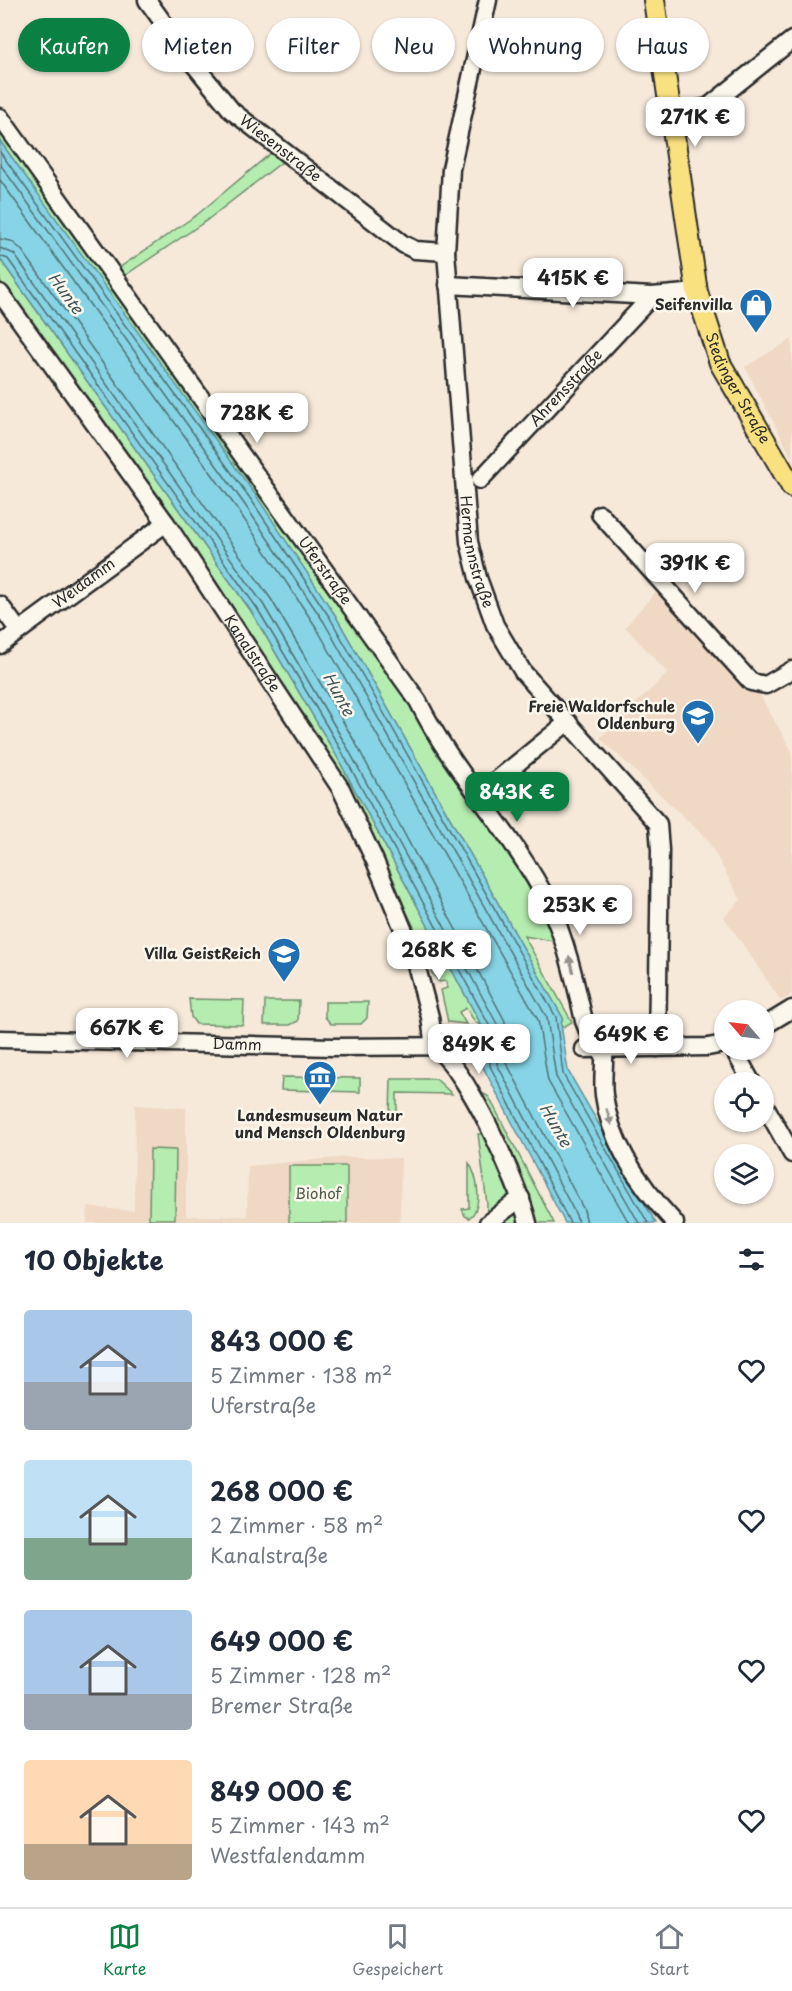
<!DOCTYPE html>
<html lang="de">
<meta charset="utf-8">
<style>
:root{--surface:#fff;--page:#f2f2f3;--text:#1f2937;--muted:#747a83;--line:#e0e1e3;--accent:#0b8043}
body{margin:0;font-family:"Playpen Sans",sans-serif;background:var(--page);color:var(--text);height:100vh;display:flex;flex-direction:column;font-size:22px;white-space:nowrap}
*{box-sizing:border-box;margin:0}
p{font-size:20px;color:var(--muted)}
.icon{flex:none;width:33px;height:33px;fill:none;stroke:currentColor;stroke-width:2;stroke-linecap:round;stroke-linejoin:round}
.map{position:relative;height:1223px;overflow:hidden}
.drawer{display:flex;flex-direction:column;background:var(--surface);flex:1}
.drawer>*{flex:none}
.top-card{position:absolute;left:18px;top:18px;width:756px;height:54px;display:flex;gap:12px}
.needle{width:39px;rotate:298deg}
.tools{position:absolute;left:714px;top:1000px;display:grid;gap:12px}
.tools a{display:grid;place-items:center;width:60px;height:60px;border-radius:50%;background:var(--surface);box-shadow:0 2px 4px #0004;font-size:30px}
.price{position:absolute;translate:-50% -51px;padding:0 14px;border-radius:12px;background:#fff;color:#222;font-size:20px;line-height:39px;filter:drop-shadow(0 2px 3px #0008)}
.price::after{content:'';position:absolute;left:50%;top:36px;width:18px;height:14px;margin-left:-9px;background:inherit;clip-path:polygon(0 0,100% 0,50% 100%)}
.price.current{background:var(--accent);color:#fff}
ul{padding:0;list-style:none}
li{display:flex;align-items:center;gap:18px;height:150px;padding:0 24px}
li span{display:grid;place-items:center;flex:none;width:168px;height:120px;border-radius:6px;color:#555}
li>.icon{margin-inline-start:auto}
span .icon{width:72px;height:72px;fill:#fffc;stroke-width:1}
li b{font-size:26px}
h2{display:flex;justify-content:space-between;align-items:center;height:72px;padding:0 24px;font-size:26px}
.pill{padding:0 21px;border-radius:27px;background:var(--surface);box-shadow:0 2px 4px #0004;font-size:21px;line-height:54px}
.pill.current{background:var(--accent);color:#fff}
.tab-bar{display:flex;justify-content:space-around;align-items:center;height:84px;border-top:2px solid var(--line);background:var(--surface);font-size:16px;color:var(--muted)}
.tab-bar a{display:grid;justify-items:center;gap:3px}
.tab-bar .current{color:var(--accent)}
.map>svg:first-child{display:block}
.built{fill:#efd8c4}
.green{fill:#b5ecaf;stroke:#708c6d;stroke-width:1.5}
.water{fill:#86d4e5;stroke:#62909b;stroke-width:1.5}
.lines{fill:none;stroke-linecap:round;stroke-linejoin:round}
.shore{stroke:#4f6f75;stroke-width:1.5}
.minor-casing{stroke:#2b2b2b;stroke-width:21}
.major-casing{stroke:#2b2b2b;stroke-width:24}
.minor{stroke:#fbf7ec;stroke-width:16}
.major{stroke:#fae180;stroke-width:20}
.oneway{fill:#93918c}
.labels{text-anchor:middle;stroke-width:5;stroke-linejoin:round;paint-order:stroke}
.street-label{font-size:15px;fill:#2b2b2b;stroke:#fbf7ec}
.poi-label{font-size:15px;font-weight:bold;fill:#2b2b2b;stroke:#fbf7ec;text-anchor:end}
.park-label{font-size:15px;fill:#4e5b4c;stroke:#fbf7ec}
.water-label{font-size:16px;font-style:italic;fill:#42555a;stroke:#fbf7ec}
</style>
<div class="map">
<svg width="792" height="1223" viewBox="0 0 792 1223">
<rect width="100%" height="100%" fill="#f6e9da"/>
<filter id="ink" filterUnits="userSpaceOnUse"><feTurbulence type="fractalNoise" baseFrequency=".0167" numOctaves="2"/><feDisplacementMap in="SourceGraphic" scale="12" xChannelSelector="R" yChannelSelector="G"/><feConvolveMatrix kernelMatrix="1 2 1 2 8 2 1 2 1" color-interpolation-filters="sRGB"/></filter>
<g filter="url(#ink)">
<g class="built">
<polygon points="792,339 792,458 745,367"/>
<polygon points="658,589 757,690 792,751 792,994 781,1001 724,917 741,900 707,839 600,738 668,673 625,627"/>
<polygon points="135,1105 186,1108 186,1216 247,1216 248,1166 347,1157 401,1158 400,1223 457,1223 87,1223 88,1207 134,1211"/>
</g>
<g class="green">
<polygon points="0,124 413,704 425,726 548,913 559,942 524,936 572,1022 563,1027 561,1024 563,1018 335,615 0,141"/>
<polygon points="271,153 282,162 206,221 121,278 116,270 198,214"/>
<polygon points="0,259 251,611 335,753 482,1026 475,1022 466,1008 459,1012 466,1024 448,1022 441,990 447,988 446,981 439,982 431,972 438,967 436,963 429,966 421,941 321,741 172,520 0,281"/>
<polygon points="189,999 244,1000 243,1025 196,1024 191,1017"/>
<polygon points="265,1001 299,1001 298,1021 290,1025 264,1025"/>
<polygon points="325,1002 368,1002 367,1018 361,1024 331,1024 325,1017"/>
<polygon points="282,1077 360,1078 360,1092 281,1090"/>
<polygon points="391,1079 436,1079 452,1094 397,1093 397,1120 390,1114"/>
<polygon points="484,1094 489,1097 554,1223 535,1223 518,1165 479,1097"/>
<polygon points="478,1134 484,1134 506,1181 519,1223 486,1223 487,1204"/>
<polygon points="150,1149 176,1150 175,1219 149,1219"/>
<path d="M 469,1163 C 477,1175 484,1207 469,1218 L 465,1216 L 462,1209 L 469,1208 Z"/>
<rect x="289" y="1166" width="58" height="57"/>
</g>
<polygon class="water" points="0,141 257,497 335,615 563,1018 561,1024 568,1071 656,1223 565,1223 483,1067 484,1030 335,753 251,611 0,259"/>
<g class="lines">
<g class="shore">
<polyline points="0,152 252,501 330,618 556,1017 563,1074 648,1223"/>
<polyline points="0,164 245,505 324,622 547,1018 556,1077 639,1223"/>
<polyline points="0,180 238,510 316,627 538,1020 548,1081 629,1223"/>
<polyline points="0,239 11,241 21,249 271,599 355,742 505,1021 506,1062 584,1210 587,1223"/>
<polyline points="0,248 14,254 263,604 347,747 497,1024 497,1064 576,1215 578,1223"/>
<polyline points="0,256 8,259 257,608 341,750 490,1027 490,1066 570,1223"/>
</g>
<g class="minor-casing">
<g id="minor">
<path id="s1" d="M 147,0 L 188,57 L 232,111 L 403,244 L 415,250 L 446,252"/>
<path id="s2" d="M 488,0 L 451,169 L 446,252 L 469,542 L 478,578 L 495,625 L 523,672 L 658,824 L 660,850 L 657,1048"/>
<polyline points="671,115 708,107 792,40"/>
<path id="s3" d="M 0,117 L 418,701 C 453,773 512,831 548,902 C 566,940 575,980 584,1021 L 588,1031 L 604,1048"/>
<polyline points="448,285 652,296 697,292"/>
<path id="s4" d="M 0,293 L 166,523 L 341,789 L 375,861 L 413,953 L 430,1017 L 434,1047"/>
<path id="s5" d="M 480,480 L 652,296"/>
<polyline points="600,514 751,682 766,685 792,670"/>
<polyline points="0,605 19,631"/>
<path id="s6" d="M 0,645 L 166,523"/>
<polyline points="477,796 568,722"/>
<polyline points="764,1026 792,1009"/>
<path id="s7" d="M 0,1039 L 333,1047 L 475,1046"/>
<path d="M 434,1047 C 466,1066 519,1185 528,1223"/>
<path d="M 604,1048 C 605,1064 602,1080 604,1095 C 610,1144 642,1188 675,1223"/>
<polyline points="584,1049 708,1047 724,1044"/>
<polyline points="734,1050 752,1083"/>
<polyline points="764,1104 792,1154"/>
<polyline points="488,1223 521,1198"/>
</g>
</g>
<g class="major-casing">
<g id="major">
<path id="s8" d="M 654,0 L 697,292 L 720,363 L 792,487"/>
</g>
</g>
<use href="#minor" class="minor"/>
<use href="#major" class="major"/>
</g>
<defs><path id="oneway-solid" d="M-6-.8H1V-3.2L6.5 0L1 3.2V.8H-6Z" transform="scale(1.5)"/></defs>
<g class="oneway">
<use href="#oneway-solid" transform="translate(571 964) rotate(-104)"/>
<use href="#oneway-solid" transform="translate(609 1117) rotate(73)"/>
</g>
</g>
<defs>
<g id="shop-pin" transform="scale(1.725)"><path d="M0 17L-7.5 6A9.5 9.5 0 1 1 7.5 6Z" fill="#1f6fb2" stroke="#fbf7ec"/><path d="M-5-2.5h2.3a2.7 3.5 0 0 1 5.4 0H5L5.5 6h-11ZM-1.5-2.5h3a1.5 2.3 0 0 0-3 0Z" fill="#fff"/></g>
<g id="school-pin" transform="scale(1.725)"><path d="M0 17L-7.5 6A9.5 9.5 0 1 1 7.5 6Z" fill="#1f6fb2" stroke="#fbf7ec"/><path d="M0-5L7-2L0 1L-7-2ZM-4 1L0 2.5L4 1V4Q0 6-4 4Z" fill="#fff"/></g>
<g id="university-pin" transform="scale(1.725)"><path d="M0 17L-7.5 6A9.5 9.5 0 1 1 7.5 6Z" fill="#1f6fb2" stroke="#fbf7ec"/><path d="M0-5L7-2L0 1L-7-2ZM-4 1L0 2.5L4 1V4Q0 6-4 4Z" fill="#fff"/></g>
<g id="museum-pin" transform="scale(1.725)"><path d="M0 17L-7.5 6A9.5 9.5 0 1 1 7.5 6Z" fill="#1f6fb2" stroke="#fbf7ec"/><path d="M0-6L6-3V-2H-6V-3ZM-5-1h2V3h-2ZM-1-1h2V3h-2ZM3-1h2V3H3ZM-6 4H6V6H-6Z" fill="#fff"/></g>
</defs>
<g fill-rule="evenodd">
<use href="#shop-pin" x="756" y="305"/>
<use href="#school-pin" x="698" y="716"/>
<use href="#university-pin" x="284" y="954"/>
<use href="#museum-pin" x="320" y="1077"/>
</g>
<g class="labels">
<g class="street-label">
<text dy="5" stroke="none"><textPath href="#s1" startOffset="201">Wiesenstraße</textPath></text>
<text dy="5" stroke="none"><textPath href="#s5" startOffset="126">Ahrensstraße</textPath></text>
<text dy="5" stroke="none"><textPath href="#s8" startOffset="400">Stedinger Straße</textPath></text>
<text dy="5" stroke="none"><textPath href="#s2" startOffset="558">Hermannstraße</textPath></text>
<text dy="5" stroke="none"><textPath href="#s3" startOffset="558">Uferstraße</textPath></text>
<text dy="5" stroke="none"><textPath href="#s6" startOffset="104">Weidamm</textPath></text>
<text dy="5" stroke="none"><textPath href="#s4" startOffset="440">Kanalstraße</textPath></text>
<text dy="5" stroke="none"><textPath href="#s7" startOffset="237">Damm</textPath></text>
</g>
<g class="poi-label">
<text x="733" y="310">Seifenvilla</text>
<text x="675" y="712">Freie Waldorfschule<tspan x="675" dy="17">Oldenburg</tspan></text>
<text x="261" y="959">Villa GeistReich</text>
<text x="320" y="1121" text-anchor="middle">Landesmuseum Natur<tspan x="320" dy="17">und Mensch Oldenburg</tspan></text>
</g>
<g class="park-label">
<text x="318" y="1199">Biohof</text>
</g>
<g class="water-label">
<text transform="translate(66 293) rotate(54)" y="6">Hunte</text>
<text transform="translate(339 694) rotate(61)" y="6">Hunte</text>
<text transform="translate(556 1125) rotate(60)" y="6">Hunte</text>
</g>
</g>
</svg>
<div class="tools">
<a><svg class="needle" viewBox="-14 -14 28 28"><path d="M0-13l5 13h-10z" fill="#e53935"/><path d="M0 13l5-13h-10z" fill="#747a83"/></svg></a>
<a><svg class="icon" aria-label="locate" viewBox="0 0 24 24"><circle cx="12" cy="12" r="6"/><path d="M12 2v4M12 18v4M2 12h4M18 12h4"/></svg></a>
<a><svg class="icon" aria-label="layers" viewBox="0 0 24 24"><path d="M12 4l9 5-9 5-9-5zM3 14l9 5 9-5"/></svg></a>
</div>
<b class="price" style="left:695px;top:148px">271K €</b>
<b class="price" style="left:573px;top:309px">415K €</b>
<b class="price" style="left:257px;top:444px">728K €</b>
<b class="price" style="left:695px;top:594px">391K €</b>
<b class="price current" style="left:517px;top:823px">843K €</b>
<b class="price" style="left:580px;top:936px">253K €</b>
<b class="price" style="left:439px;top:981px">268K €</b>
<b class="price" style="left:127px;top:1059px">667K €</b>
<b class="price" style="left:631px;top:1065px">649K €</b>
<b class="price" style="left:479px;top:1075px">849K €</b>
<div class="top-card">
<a class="pill current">Kaufen</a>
<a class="pill">Mieten</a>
<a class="pill">Filter</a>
<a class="pill">Neu</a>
<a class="pill">Wohnung</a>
<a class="pill">Haus</a>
</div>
</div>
<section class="drawer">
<h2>10 Objekte<svg class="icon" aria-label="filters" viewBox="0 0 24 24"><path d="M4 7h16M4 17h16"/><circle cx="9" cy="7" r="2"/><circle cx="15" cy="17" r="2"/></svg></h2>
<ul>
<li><span style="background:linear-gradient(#a9c7e8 60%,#9aa5b1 0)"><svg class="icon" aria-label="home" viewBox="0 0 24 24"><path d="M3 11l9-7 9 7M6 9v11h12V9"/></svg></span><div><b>843 000 €</b><p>5 Zimmer · 138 m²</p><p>Uferstraße</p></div><svg class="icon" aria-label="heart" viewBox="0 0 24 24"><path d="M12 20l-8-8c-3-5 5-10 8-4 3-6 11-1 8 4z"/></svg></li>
<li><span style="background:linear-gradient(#bfe0f5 65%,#7fa58c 0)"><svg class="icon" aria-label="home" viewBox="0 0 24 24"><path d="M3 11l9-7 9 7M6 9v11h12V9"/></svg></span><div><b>268 000 €</b><p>2 Zimmer · 58 m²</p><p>Kanalstraße</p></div><svg class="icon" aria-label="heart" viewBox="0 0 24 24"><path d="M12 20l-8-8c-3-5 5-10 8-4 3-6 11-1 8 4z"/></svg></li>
<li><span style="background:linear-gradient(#a9c7e8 70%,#9aa5b1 0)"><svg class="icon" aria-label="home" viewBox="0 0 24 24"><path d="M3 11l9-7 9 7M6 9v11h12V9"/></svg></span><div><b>649 000 €</b><p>5 Zimmer · 128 m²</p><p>Bremer Straße</p></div><svg class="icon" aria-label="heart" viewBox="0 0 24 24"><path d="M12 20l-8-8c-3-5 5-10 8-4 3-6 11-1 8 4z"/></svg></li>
<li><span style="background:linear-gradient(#ffd9b3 70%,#b9a48a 0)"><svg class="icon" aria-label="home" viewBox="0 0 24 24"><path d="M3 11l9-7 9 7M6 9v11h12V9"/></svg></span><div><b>849 000 €</b><p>5 Zimmer · 143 m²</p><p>Westfalendamm</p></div><svg class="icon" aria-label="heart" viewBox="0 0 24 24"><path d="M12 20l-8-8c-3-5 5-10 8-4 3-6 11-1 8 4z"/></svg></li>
</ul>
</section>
<nav class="tab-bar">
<a class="current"><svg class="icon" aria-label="map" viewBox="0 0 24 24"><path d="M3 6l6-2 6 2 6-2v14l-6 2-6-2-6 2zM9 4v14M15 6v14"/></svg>Karte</a>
<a><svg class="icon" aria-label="saved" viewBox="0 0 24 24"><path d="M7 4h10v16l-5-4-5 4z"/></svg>Gespeichert</a>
<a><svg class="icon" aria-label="home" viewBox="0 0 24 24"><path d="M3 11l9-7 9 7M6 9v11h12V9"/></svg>Start</a>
</nav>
